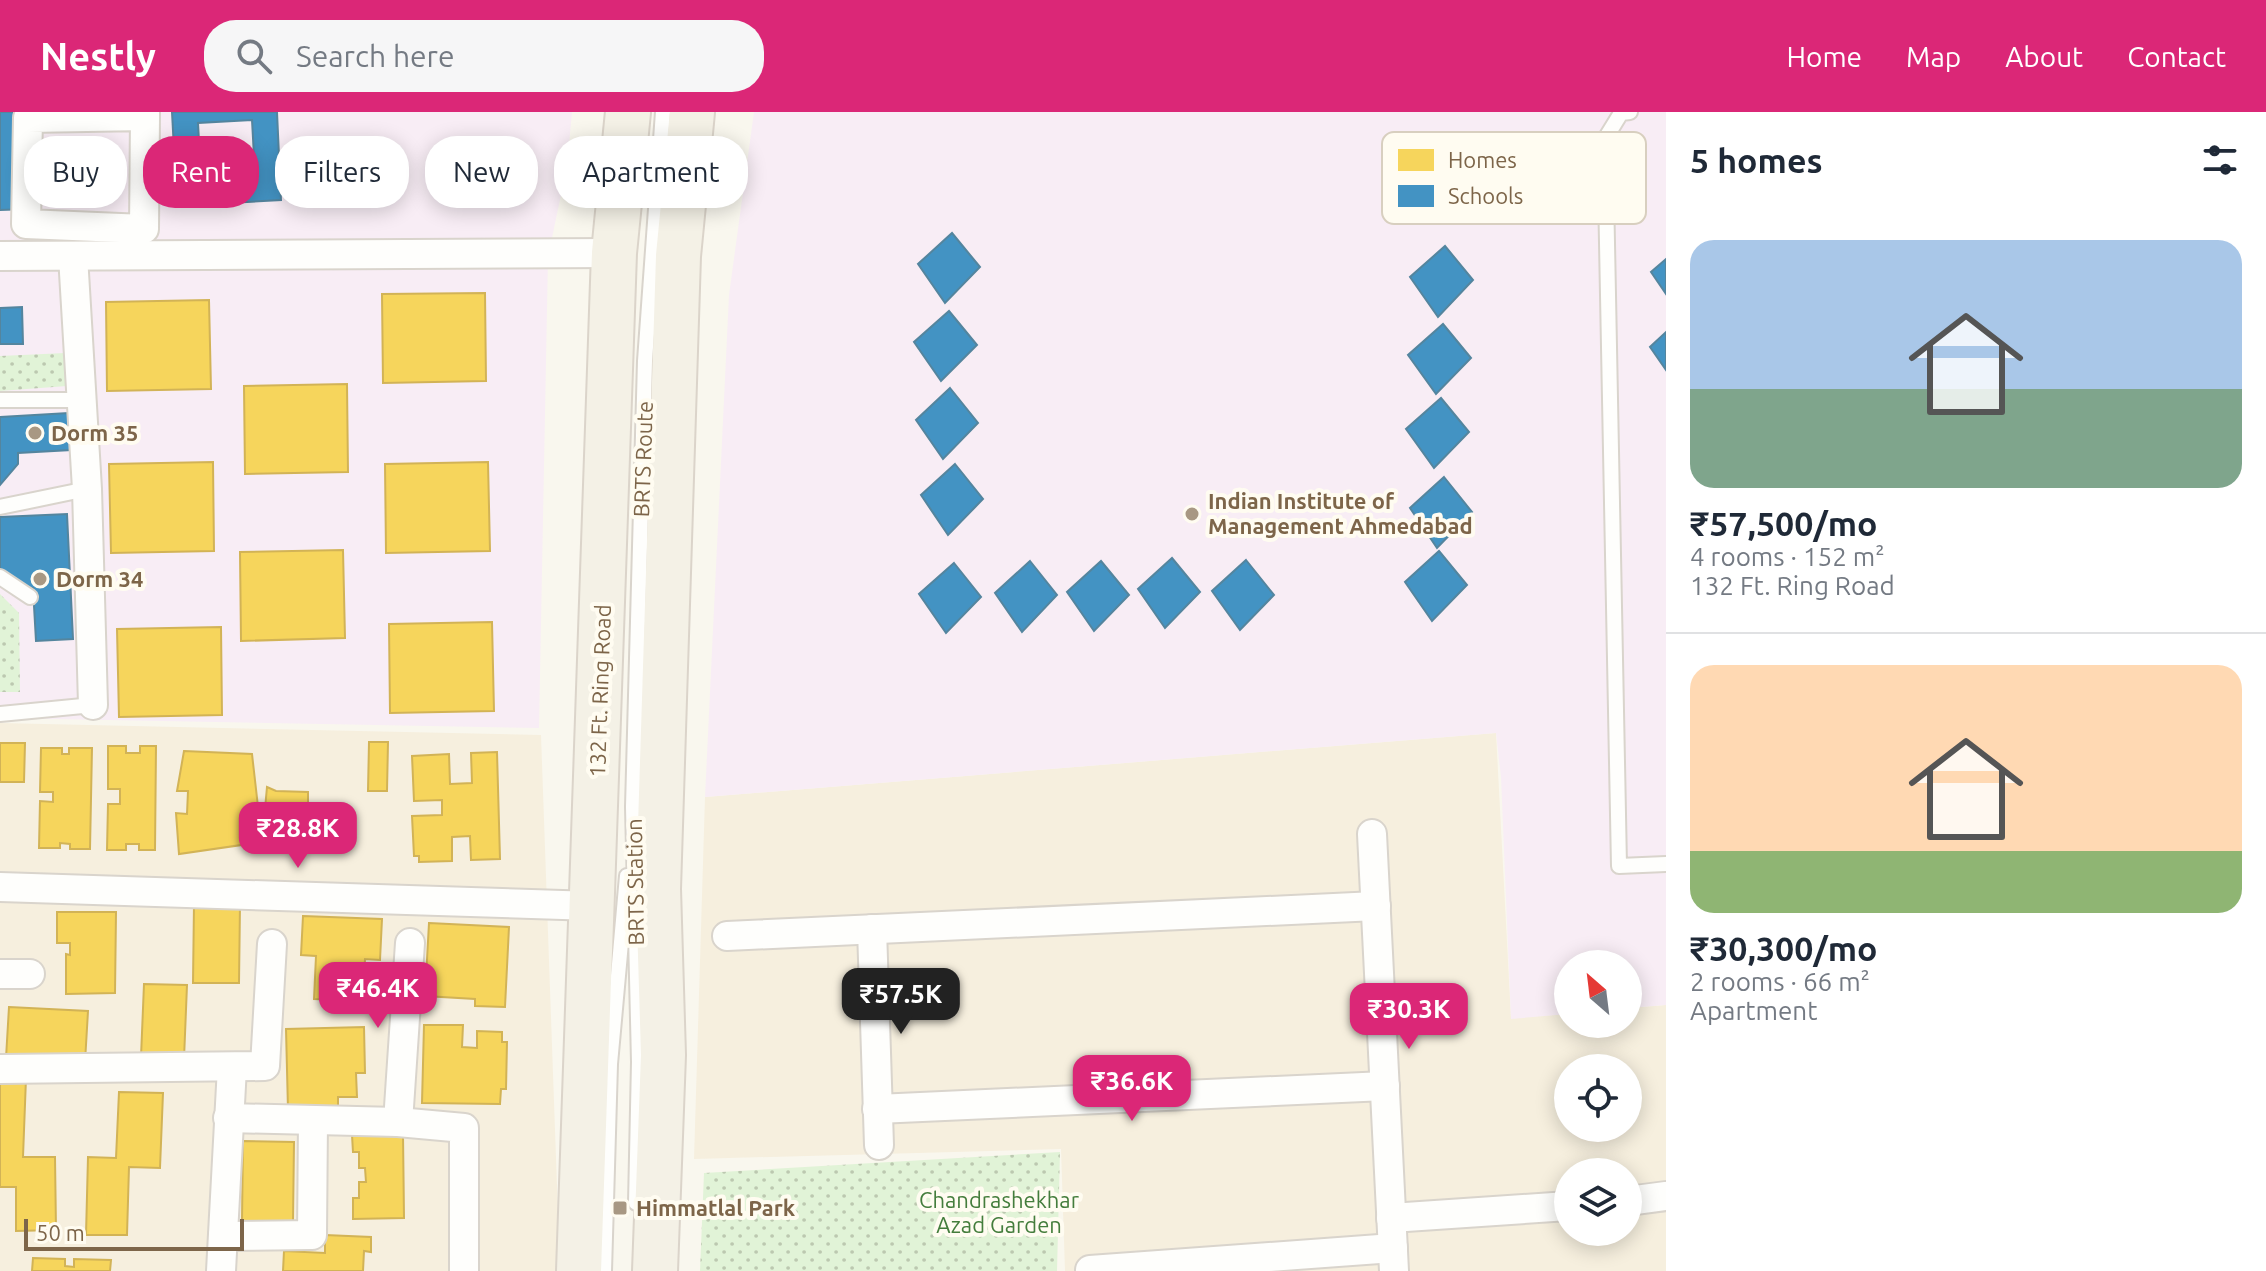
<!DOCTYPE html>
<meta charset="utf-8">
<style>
:root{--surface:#fff;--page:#f6f6f7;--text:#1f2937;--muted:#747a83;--line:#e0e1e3;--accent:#db2777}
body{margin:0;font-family:Ubuntu,sans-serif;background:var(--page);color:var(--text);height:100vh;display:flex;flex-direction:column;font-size:30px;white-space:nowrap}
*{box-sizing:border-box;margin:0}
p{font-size:26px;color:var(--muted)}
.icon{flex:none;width:44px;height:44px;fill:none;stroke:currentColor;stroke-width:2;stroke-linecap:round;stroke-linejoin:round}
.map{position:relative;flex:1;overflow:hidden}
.panel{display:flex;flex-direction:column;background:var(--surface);width:600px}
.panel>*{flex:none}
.top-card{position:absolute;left:24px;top:24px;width:760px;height:72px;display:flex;gap:16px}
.needle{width:52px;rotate:332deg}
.fabs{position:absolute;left:1554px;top:838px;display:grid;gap:16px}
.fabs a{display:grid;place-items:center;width:88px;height:88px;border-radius:50%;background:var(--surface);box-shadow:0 4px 20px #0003;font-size:40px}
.scale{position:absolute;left:24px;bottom:20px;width:220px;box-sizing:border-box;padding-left:8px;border:4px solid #7d6549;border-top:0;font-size:22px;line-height:28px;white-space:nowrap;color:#7d6549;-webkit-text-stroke:6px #fffcf1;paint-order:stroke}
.price{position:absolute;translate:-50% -68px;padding:0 18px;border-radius:16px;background:var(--accent);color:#fff;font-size:26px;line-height:52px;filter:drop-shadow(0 2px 4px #0008)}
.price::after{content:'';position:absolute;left:50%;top:48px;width:24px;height:18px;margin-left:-12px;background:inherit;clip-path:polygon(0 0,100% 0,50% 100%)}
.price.selected{background:#222;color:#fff}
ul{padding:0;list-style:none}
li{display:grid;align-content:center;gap:16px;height:424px;padding:0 24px}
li+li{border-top:2px solid var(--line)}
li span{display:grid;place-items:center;height:248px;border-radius:24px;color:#555}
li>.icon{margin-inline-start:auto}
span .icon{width:144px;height:144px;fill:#fffc;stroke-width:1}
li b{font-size:34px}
h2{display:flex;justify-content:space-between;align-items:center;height:96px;padding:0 24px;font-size:34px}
.tag{padding:0 28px;border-radius:32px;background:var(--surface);box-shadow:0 4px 20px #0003;font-size:28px;line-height:72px}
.tag.selected{background:var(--accent);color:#fff}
header{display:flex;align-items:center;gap:48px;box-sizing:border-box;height:112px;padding:0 40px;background:var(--accent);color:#fff}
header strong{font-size:38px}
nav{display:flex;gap:44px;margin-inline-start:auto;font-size:28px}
.search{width:560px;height:72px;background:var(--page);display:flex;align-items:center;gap:20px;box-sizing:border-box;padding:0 28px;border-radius:32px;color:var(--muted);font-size:30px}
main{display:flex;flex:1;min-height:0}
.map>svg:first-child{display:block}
.residential{fill:#f6efde;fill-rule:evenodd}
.education{fill:#f8edf5}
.grass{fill:url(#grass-dots)}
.homes{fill:#f6d55c;stroke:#d2b356;stroke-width:2}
.schools{fill:#4393c3;stroke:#54859e;stroke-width:2;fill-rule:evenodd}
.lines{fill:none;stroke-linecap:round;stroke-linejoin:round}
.lane-casing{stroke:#d9d4cc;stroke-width:18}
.street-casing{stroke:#d9d4cc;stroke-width:32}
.primary-casing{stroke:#dbd4ca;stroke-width:48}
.lane{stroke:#fefefc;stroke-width:14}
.street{stroke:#fefefc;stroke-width:28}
.primary{stroke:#f4f1e6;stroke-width:44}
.poi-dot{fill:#a89883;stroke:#fffcf1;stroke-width:3}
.labels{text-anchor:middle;stroke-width:8;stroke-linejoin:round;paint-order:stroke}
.poi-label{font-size:22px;font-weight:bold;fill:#7d6549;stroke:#fffcf1;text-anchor:start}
.street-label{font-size:22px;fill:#7d6549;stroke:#fffcf1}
.park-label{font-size:22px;fill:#447d3c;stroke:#fffcf1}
.key{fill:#fffcf1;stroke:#d8cfbf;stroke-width:2}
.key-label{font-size:22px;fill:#7d6549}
</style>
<header>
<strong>Nestly</strong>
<div class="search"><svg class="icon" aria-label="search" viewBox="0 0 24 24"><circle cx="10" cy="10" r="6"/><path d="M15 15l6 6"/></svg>Search here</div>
<nav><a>Home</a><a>Map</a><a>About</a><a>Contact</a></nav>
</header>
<main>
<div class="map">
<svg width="1666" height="1159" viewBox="0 0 1666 1159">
<defs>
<pattern id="grass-dots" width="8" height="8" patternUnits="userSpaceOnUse" patternTransform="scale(2)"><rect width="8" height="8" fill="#e1f3d7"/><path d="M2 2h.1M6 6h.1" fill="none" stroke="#bcc8b0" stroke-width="1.8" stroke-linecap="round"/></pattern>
</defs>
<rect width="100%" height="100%" fill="#f9f7ee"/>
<g class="residential">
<polygon points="0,611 541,623 560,1159 0,1159"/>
<path d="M 1496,621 L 1511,906 L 1568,902 L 1568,912 L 1628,912 L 1628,896 L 1666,893 L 1666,1159 L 1065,1159 L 1061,1037 L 694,1047 L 705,685 ZM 1568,956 L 1628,956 L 1628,1016 L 1568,1016 ZM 1568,1060 L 1628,1060 L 1628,1120 L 1568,1120 Z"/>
</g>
<g class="education">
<polygon points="0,0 572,0 567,54 548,145 539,616 0,606"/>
<polygon points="754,0 1666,0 1666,893 1628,896 1628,852 1568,852 1568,902 1511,907 1501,665 1496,621 705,685 729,183"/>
</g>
<g class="grass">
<polygon points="65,241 67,274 0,279 0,244"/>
<polygon points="0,482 19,501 20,580 0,580"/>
<polygon points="1060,1040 1057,1159 700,1159 704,1061"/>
</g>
<g class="homes">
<polygon points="485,181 486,269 383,271 382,182"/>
<polygon points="209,188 211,277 107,279 106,190"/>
<polygon points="347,272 348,360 245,362 244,274"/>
<polygon points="213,350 214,439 111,441 109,352"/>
<polygon points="488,350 490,439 386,441 385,352"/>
<polygon points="343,438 345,526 241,529 240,440"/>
<polygon points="492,510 494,599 390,601 389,512"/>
<polygon points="221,515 222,603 119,605 117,517"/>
<polygon points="369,630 388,630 387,679 368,679"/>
<polygon points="0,631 25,631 24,670 0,670"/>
<polygon points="108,634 126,634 126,641 140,641 140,634 156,634 155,738 139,738 139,732 126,732 126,738 107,738 108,692 120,692 120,677 108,677"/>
<polygon points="41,636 62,636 62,642 69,642 69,636 92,636 90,737 70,737 70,732 60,731 60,736 39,736 40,689 53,690 53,680 40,680"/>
<polygon points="184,639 252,642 262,730 179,742 176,701 187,702 188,679 177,679"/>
<polygon points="497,640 500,747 471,748 470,724 452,725 452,749 419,750 419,744 414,744 412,704 442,703 442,688 414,689 412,644 449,642 450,672 472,671 471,641"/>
<polygon points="267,675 276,679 308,680 308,695 318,696 320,726 313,732 262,730"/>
<polygon points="194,792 240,792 239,871 193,871"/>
<polygon points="57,800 116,800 115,881 66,882 66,842 70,843 70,831 57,831"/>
<polygon points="303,804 382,807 380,848 365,847 363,889 314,887 316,844 301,843"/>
<polygon points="429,811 509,815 505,895 475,894 475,887 425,884"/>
<polygon points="144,872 187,873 184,947 141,945"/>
<polygon points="9,895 88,899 85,950 6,946"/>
<polygon points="424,913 463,913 462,935 477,936 477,919 502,920 502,930 507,930 506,977 501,977 500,992 422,991"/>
<polygon points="364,915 365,961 356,961 357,985 338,985 338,998 288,998 286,917"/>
<polygon points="0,965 26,966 23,1045 55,1045 56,1118 16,1119 16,1075 0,1075"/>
<polygon points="119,980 163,981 160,1056 129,1055 127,1123 86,1123 88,1045 116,1046"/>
<polygon points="403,1022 404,1106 353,1107 353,1086 359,1086 359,1070 366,1070 365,1056 359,1056 359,1040 353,1040 352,1023"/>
<polygon points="243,1029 294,1030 293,1109 242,1109"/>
<polygon points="325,1123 371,1125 371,1140 364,1139 363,1159 283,1159 284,1139 325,1141"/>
<polygon points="33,1146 65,1147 65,1154 74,1155 74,1147 111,1148 110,1159 32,1159"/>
</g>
<g class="schools">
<polygon points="0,0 22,0 28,97 0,98"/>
<path d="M 172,0 L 277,0 L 281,88 L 177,94 ZM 252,8 L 255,63 L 201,66 L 198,11 Z"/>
<polygon points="952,121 980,155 945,191 918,152"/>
<polygon points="1445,134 1473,168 1438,205 1410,165"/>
<polygon points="1666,147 1666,182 1651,160"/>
<polygon points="22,195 23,232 0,232 0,196"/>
<polygon points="949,199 977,233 941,269 914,230"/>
<polygon points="1443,212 1471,246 1436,282 1408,243"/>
<polygon points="1666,220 1666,258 1650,235"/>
<polygon points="950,276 978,311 943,347 916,308"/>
<polygon points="1441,286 1469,320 1434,356 1406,317"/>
<polygon points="68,301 71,338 18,341 18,352 0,373 0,305"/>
<polygon points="955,352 983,387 948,423 921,383"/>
<polygon points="1444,365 1472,400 1437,436 1410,396"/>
<polygon points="67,402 73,527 36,529 33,476 22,477 0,458 0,405"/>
<polygon points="1439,439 1467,473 1432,509 1405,470"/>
<polygon points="1172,446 1200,480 1165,516 1138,477"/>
<polygon points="1246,448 1274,483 1240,518 1212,479"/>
<polygon points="1030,449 1057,483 1022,520 995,481"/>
<polygon points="1101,449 1129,483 1094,519 1067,480"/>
<polygon points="954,451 981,485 946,521 919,482"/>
</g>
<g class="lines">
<g class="lane-casing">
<g id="lane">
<polyline points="1630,0 1621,1 1605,27 1619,754 1666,752"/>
<polyline points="0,288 82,288"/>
<polyline points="0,395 87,377"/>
<polyline points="0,465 30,485"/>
<polyline points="0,602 93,593"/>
<polyline points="636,1091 639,950 633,695 645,249 663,0"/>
<polyline points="604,1159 610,952 627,764"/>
</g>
</g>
<g class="street-casing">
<g id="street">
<polyline points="145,4 28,6 26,112 144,117 145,4 145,0"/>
<polyline points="0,144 614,141"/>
<polyline points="73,144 87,377 93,593"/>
<polyline points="1372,722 1394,1159"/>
<polyline points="0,775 594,794"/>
<polyline points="872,817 879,1033"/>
<polyline points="727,824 1376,794"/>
<polyline points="0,862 30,862"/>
<polyline points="0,957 265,954 272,832"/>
<polyline points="877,997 1385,974"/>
<polyline points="228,1006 398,1010 464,1016 464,1159"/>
<polyline points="398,1010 410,831"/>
<polyline points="1628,1089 1666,1084"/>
<polyline points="1391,1106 1568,1094"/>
<polyline points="223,1124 312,1123 313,1009"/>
<polyline points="1090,1158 1393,1136"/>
<polyline points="221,1159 232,955"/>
</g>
</g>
<g class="primary-casing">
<g id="primary">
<polyline points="579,1159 614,141 628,0"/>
<polyline points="655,1159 663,943 658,777 678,144 692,0"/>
</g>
</g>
<use href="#lane" class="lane"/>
<use href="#street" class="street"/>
<use href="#primary" class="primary"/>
</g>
<g class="poi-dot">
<circle cx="35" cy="321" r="8"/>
<circle cx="1192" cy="402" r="8"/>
<circle cx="40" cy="467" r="8"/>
<rect x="612" y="1088" width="16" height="16" rx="4"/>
</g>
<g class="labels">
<g class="poi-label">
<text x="51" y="329">Dorm 35</text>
<text x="1208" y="397">Indian Institute of<tspan x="1208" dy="25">Management Ahmedabad</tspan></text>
<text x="56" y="475">Dorm 34</text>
<text x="636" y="1104">Himmatlal Park</text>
</g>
<g class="street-label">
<text transform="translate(643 347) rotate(-88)" y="8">BRTS Route</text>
<text transform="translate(600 579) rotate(-88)" y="8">132 Ft. Ring Road</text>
<text transform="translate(635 770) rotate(-91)" y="8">BRTS Station</text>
</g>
<g class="park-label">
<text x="999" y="1096">Chandrashekhar<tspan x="999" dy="25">Azad Garden</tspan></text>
</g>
</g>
<rect x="1382" y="20" width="264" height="92" rx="12" class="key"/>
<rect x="1398" y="37" width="36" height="22" fill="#f6d55c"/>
<rect x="1398" y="73" width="36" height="22" fill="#4393c3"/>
<g class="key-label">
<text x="1448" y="56">Homes</text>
<text x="1448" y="92">Schools</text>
</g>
</svg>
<div class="fabs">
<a><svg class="needle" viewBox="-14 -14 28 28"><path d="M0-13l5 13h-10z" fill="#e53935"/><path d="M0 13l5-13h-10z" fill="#747a83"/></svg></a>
<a><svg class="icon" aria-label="locate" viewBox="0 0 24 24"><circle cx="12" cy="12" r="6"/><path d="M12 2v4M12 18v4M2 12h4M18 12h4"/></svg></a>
<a><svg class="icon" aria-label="layers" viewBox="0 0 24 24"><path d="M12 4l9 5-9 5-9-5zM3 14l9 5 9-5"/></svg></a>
</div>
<div class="scale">50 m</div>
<b class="price" style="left:298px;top:758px">₹28.8K</b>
<b class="price" style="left:378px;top:918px">₹46.4K</b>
<b class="price selected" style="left:901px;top:924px">₹57.5K</b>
<b class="price" style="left:1409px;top:939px">₹30.3K</b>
<b class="price" style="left:1132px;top:1011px">₹36.6K</b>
<div class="top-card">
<a class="tag">Buy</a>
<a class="tag selected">Rent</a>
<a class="tag">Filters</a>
<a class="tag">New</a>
<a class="tag">Apartment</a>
</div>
</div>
<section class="panel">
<h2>5 homes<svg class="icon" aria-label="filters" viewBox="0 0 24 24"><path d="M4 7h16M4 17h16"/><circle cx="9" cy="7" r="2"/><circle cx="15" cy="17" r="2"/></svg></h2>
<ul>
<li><span style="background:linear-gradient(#a9c7e8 60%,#7fa58c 0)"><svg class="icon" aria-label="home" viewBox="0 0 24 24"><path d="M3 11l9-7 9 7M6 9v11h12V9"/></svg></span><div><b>₹57,500/mo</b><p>4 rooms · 152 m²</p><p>132 Ft. Ring Road</p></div></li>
<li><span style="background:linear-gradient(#ffd9b3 75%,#8fb573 0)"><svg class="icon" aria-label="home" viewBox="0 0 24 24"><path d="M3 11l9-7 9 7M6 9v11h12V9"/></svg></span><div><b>₹30,300/mo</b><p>2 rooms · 66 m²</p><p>Apartment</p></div></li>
</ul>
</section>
</main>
